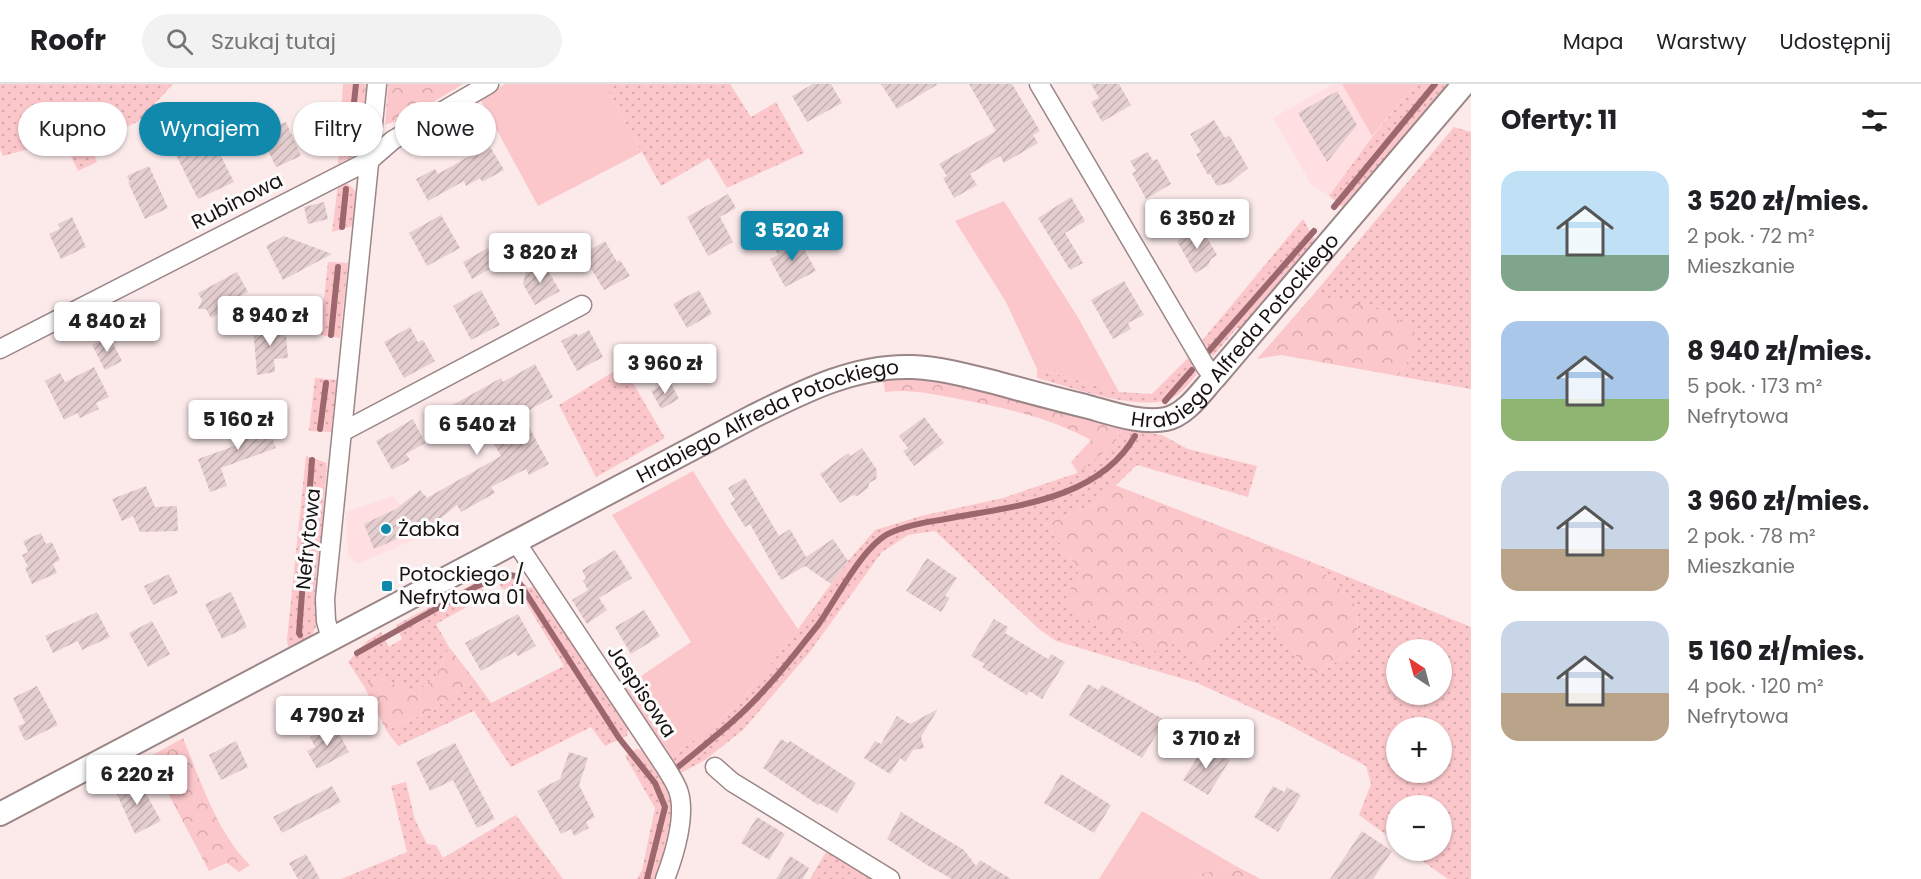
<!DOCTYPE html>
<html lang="pl">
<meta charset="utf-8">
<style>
:root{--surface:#fff;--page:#f2f2f2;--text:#202124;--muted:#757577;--line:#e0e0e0;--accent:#1189ad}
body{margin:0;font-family:Poppins,sans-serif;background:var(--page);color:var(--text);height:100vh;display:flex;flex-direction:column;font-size:22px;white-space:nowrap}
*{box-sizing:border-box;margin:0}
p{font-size:20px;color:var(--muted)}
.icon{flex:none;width:33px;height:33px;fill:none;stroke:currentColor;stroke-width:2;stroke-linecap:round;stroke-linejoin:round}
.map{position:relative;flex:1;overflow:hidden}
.sheet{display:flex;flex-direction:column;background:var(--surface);width:450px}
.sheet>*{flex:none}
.top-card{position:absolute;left:18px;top:18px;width:570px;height:54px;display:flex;gap:12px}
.needle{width:39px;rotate:324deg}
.fabs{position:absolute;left:1386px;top:555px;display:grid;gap:12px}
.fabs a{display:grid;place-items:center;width:66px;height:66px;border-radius:50%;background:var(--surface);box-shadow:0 2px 4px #0004;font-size:30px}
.price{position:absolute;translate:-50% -51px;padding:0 14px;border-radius:6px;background:#fff;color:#222;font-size:20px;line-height:39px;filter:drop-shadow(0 2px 3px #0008)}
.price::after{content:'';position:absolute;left:50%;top:36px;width:18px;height:14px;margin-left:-9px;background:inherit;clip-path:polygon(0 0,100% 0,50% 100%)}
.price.active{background:var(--accent);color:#fff}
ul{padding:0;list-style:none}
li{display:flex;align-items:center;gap:18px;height:150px;padding:0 30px}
li span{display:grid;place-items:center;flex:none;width:168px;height:120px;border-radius:18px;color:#555}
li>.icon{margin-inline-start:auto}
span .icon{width:72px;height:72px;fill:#fffc;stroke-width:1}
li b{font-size:26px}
h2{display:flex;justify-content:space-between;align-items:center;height:72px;padding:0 30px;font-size:26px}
.chip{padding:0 21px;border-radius:27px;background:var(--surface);box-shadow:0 2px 4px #0004;font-size:21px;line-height:54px}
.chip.active{background:var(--accent);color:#fff}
header{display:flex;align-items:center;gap:36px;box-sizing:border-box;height:84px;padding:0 30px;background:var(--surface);border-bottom:2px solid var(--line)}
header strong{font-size:28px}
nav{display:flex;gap:33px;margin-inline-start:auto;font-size:21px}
.search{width:420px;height:54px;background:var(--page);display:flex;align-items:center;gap:15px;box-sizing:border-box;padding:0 21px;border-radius:33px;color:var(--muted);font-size:22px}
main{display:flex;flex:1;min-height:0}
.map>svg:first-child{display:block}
.built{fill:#ffdfe1}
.grass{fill:url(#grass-dots);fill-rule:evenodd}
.forest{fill:url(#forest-crowns)}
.garden{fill:#fcc7cb}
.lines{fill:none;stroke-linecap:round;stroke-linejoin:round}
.stream{stroke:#9c686d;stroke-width:6}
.building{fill:url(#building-hatch)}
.minor-casing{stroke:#9b8687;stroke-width:21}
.tertiary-casing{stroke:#9b8687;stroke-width:26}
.minor{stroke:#fff;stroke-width:18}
.tertiary{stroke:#fff;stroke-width:22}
.poi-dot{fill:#1189ad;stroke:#fcfcfc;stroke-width:2}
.labels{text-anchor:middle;stroke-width:6;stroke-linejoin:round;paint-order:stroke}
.street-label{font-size:20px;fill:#181111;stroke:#fcfcfc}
.poi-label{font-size:20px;fill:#181111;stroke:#fcfcfc;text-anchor:start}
</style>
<header>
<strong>Roofr</strong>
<div class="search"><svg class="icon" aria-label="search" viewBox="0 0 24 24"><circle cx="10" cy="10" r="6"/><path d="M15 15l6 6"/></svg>Szukaj tutaj</div>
<nav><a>Mapa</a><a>Warstwy</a><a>Udostępnij</a></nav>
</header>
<main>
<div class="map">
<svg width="1471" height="795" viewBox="0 0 1471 795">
<defs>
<pattern id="grass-dots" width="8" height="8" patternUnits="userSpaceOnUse" patternTransform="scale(1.5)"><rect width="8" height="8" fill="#fcc7cb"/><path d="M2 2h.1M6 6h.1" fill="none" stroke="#d7aaad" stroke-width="1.8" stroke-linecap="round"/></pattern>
<pattern id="forest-crowns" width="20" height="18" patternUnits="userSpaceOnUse" patternTransform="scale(1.5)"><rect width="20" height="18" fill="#fcc7cb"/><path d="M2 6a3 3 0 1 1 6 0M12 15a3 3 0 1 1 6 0" fill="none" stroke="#d7aaad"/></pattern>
<pattern id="building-hatch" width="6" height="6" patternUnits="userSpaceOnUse" patternTransform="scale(1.5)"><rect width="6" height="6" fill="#e5cecf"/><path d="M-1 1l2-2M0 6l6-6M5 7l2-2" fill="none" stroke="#c4b0b1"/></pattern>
</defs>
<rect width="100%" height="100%" fill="#fceaeb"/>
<g class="built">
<polygon points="1333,0 1342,0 1372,52 1329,112 1311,100 1273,34"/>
<polygon points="393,412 425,451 357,480 348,471 346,428"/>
</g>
<g class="grass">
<polygon points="0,0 173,0 139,37 90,60 97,78 78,87 63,56 3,72 0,64"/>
<polygon points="604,0 730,0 751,33 776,18 804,69 727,104 709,74 661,102"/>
<polygon points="1416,0 1449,0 1344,124 1329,112 1372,53"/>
<polygon points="1454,43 1471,48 1471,305 1398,292 1416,265 1313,211"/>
<polygon points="341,96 352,103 359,113 353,142 332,148 338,101"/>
<polygon points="1303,135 1316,158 1242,245 1237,244 1213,272 1201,261 1201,258"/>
<polygon points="328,178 348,179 340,254 320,251"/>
<path d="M 1188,274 L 1197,290 C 1190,298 1183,308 1174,313 C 1143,330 1070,303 1037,294 L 1037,285 L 1119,308 L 1152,310 Z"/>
<polygon points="623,282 665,354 596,393 559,321"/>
<polygon points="315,294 337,296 331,348 309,347"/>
<path d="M 1123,345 L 1162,351 L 1188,365 L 1257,382 L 1248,413 L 1137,381 L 1097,419 L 1046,440 L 1079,486 L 1173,559 L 1231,538 L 1269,534 L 1297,573 L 1316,590 L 1358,565 L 1357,522 L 1314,479 L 1471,543 L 1471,795 L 1448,795 L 1408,767 L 1442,766 L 1442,722 L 1396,722 L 1396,758 L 1359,731 L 1371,700 L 1366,682 L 1281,637 L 1197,599 L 1056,557 L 1039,545 L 935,447 L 908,451 L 882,468 L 809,569 L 743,646 L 705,676 L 681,689 L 670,675 L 738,621 L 798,545 L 848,477 L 875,446 L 921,432 L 1003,414 L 1077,389 L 1114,360 ZM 1396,566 L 1442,566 L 1442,610 L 1396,610 ZM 1396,644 L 1442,644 L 1442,688 L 1396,688 Z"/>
<polygon points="306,372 327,379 317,515 319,536 311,553 288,563 287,555"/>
<polygon points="501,487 509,487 529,504 534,502 551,521 629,640 627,652 605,662 591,643 511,683 474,627 398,662 386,646 433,626 474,595 491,619 564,582 519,507 502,505 495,490"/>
<polygon points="478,497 486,512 436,540 449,563 436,592 416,609 377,593 364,602 348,578 367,557 381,548 389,563 402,555 396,541"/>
<polygon points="636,665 647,667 669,705 674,722 657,795 637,795 642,786 655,724 625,672"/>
<polygon points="406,698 415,736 427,760 436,761 443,774 516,731 563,795 341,795 407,768 391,702"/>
<polygon points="826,768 871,795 810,795"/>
</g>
<g class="forest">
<polygon points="343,0 369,0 364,67 338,80"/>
<polygon points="388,0 463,0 410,32 385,41"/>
<polygon points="1313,211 1373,223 1412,243 1416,265 1398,292 1281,271 1257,275"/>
<path d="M 924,291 L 982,304 L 1123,345 L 1114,360 L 1078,389 L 1071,378 L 1091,356 C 1048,333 1001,323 954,314 C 930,310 910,305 885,308 L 883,295 Z"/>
<polygon points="1115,401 1314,479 1357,522 1358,565 1316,590 1297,573 1268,534 1231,539 1202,584 1173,560 1153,568 1091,538 1063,521 1079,486 1046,440 1097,419"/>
<polygon points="449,563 474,595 433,626 386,646 364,602 377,593 416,609 436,592"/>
<path d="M 183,654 C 199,694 219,752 250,781 L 239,788 L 227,779 L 209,787 L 149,673 Z"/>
<polygon points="1234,781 1261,795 1196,795 1199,790"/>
</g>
<g class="garden">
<polygon points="505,0 604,0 642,68 538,122 480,15"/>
<polygon points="1342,0 1416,0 1372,52"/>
<polygon points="1004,117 1079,235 1119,308 1037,285 1006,218 955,137"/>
<polygon points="693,387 726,440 798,545 738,621 670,675 622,605 691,558 612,431"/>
<polygon points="1142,727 1234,781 1199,790 1196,795 1099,795"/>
</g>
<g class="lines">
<g class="stream">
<polyline points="349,66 356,0"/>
<polyline points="1334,123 1435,0"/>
<polyline points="342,143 346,105"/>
<polyline points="331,251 338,183"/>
<polyline points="1209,267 1314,147"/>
<polyline points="1165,317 1192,286"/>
<polyline points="320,345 326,299"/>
<polyline points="300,551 299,549 312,376"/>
<polyline points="357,569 475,503 505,490 515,492 619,654 655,699 665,723 647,795"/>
<path d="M 678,683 C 708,658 740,634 766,604 C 784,585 801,562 818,541 C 836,516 863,461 890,449 C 909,440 930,438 951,434 C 1016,422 1099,415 1135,352"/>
</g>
</g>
<g class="building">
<polygon points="813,0 831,0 842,19 807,38 792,12"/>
<polygon points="881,0 938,0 897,25"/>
<polygon points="969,0 1012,0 1040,47 1033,51 1038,59 1004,79 1000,72 970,90 977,101 954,114 943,94 947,92 939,80 996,47"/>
<polygon points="1091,0 1119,0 1131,21 1102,38 1091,18 1099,14"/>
<polygon points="1337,7 1357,41 1327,78 1298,29"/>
<polygon points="1214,36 1225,54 1229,51 1248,84 1231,98 1217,102 1210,90 1208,91 1196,70 1201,68 1190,50"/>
<polygon points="286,38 301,72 276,83 260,50"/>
<polygon points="190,44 203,69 216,62 234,98 198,115 168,55"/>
<polygon points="489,61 504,86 482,98 480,94 466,102 464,97 428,117 416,95 435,85 438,90"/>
<polygon points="1148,68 1153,77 1157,75 1171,100 1146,115 1132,89 1136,87 1130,77"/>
<polygon points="149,82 168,124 145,135 128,98 130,98 127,92"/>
<polygon points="728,110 736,124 720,133 733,158 708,172 687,133"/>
<polygon points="1071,113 1085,137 1065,149 1083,179 1070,186 1038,134"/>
<polygon points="324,118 328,135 308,140 304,123"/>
<polygon points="441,131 460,164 427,182 409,149"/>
<polygon points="72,133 86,163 61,175 49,150 60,145 58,140"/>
<polygon points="1201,143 1217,171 1211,175 1208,182 1195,189 1177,157"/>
<polygon points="284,152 332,170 283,196 266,162"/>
<polygon points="797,152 816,187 785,203 770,175 778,171 774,164"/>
<polygon points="605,157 617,178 620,176 630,192 604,206 592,186 580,182 582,171"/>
<polygon points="488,164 497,181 472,195 463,178"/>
<polygon points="528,180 539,183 544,180 560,207 535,221 523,200"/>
<polygon points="237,188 248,208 239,213 241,218 211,234 206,225 198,225 202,216 198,209"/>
<polygon points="1124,197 1144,231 1128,239 1131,245 1113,255 1091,216"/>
<polygon points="481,206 500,241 471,256 453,222"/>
<polygon points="699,206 712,230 687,244 673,220"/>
<polygon points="285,240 288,274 274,275 275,288 257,291 253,243"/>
<polygon points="410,243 418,258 423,256 435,277 404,294 384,258"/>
<polygon points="589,246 603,273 577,287 561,257 576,249 578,252"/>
<polygon points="109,252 122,277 105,286 92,261"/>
<polygon points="535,280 553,313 522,330 549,380 529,391 526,385 491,403 495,409 461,428 457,421 427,446 424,443 374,465 364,440 396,425 420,406 427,414 501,372 488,349 503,336 497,327 464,345 451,322 501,294 503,298"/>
<polygon points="94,283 109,313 96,319 99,325 80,334 77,329 64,336 45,297 60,289 65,298"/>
<polygon points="670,297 679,315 661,325 651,307"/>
<polygon points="264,331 276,364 221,384 227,402 210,408 198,375 243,359 236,340"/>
<polygon points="924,333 944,359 914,382 903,367 908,364 899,352"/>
<polygon points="413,335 425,359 406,370 410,376 392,386 376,357"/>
<polygon points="862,364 877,386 876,395 869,399 868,404 857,412 853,411 840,419 820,390 848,369 851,372"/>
<polygon points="745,394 779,452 790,445 806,473 833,455 848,477 831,500 805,482 781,496 750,440 745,443 730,419 735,416 728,404"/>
<polygon points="146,402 155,423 177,422 178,447 140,448 133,432 122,437 112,415"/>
<polygon points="41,449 46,460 52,458 60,476 53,480 57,489 32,500 25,484 28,483 22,471 28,468 23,457"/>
<polygon points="615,466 632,494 599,514 607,526 587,540 572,516 588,506 583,497 586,494 582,486"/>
<polygon points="927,474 957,494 945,512 950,514 941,528 906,507"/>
<polygon points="169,490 178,509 153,521 144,502"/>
<polygon points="231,508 247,543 222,555 205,520"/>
<polygon points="644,526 660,552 631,570 615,543"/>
<polygon points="97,528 110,553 82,566 78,557 53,569 45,552"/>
<polygon points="518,530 536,562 518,572 515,568 481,587 465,559"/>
<polygon points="994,535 1008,543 1005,549 1015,555 1048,575 1051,570 1065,578 1042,615 1029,607 1027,611 1013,603 982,583 985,580 971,572"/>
<polygon points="152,537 170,570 148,583 129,549"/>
<polygon points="1088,600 1098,606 1102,601 1165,636 1142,674 1069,631"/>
<polygon points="37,602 58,641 25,657 18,642 25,639 13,614"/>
<polygon points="938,625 921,653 924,664 913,666 905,678 900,674 890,690 864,674 875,657 881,660 897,632 910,640"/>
<polygon points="335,641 349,668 317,685 307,667 315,663 310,653"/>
<polygon points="781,655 788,659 790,657 856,699 837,729 819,719 818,721 763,684"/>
<polygon points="236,657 248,683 221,696 209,671"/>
<polygon points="455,659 495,735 477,744 453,696 430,707 416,678"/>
<polygon points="1205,661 1230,676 1208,711 1183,696"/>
<polygon points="569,668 588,674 579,701 595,733 586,738 589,744 574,752 571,745 561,750 537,707 560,695"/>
<polygon points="1061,690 1111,721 1094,749 1044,719"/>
<polygon points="137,693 161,737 135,750 114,704"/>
<polygon points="332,702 341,718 282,749 273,733"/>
<polygon points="1273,702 1284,708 1287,703 1301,711 1278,748 1254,733"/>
<polygon points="901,728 964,766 976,782 980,776 1011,795 952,795 927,781 887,755"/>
<polygon points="757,733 785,750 769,776 741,759"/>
<polygon points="1362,747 1392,767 1373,795 1330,795"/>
<polygon points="306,770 320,795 298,795 289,779"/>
<polygon points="790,772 809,784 803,795 776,795"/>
</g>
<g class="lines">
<g class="minor-casing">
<g id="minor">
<polyline points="1039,0 1205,282 1214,294"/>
<polyline points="0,265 370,76 393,56 489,0"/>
<polyline points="342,348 582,221"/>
<path d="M 516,458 L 666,684 C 670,691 675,698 678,706 C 687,730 674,772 665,795"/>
<polyline points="331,555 326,537 325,515 377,0"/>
<polyline points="715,683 732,698 890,795"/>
</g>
</g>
<g class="tertiary-casing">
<g id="tertiary">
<path id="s1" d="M 0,730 L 752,333 C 802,308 854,281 912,283 C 941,284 969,292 997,299 C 1026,307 1056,315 1085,322 C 1111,329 1140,340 1166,335 C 1186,331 1201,308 1214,294 L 1464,0"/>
</g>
</g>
<use href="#minor" class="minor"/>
<use href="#tertiary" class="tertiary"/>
</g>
<g class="poi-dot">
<circle cx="386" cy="445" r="6"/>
<rect x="381" y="496" width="12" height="12" rx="3"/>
</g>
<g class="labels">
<g class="street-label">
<text transform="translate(237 117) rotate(-27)" y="7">Rubinowa</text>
<text dy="7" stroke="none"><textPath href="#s1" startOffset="1388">Hrabiego Alfreda Potockiego</textPath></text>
<text dy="7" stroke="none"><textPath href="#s1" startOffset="864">Hrabiego Alfreda Potockiego</textPath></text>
<text transform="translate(308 455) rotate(-84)" y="7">Nefrytowa</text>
<text transform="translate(642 607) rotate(56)" y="7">Jaspisowa</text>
</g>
<g class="poi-label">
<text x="398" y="452">Żabka</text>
<text x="399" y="497">Potockiego /<tspan x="399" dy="23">Nefrytowa 01</tspan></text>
</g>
</g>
</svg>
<div class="fabs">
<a><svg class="needle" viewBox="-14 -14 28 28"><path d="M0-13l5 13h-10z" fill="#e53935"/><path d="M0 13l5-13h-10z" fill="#757577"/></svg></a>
<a>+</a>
<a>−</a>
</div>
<b class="price" style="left:1197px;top:166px">6 350 zł</b>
<b class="price active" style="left:792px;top:178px">3 520 zł</b>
<b class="price" style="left:540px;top:200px">3 820 zł</b>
<b class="price" style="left:270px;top:263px">8 940 zł</b>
<b class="price" style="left:107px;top:269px">4 840 zł</b>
<b class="price" style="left:665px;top:311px">3 960 zł</b>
<b class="price" style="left:238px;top:367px">5 160 zł</b>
<b class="price" style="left:477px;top:372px">6 540 zł</b>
<b class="price" style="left:327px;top:663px">4 790 zł</b>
<b class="price" style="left:1206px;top:686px">3 710 zł</b>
<b class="price" style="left:137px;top:722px">6 220 zł</b>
<div class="top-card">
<a class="chip">Kupno</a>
<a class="chip active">Wynajem</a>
<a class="chip">Filtry</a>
<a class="chip">Nowe</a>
</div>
</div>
<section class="sheet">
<h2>Oferty: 11<svg class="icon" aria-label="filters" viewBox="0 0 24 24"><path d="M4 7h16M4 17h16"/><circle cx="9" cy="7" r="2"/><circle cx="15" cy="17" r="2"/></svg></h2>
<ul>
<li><span style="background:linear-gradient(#bfe0f5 70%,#7fa58c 0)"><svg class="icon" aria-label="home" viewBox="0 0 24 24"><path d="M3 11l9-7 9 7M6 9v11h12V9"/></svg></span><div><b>3 520 zł/mies.</b><p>2 pok. · 72 m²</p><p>Mieszkanie</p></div></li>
<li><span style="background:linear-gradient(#a9c7e8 65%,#8fb573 0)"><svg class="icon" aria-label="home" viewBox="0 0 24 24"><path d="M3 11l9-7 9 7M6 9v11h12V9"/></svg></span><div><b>8 940 zł/mies.</b><p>5 pok. · 173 m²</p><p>Nefrytowa</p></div></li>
<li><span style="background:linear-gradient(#c9d6e8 65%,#b9a48a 0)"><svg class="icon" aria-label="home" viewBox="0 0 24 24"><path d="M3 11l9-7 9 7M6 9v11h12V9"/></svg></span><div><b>3 960 zł/mies.</b><p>2 pok. · 78 m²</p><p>Mieszkanie</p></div></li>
<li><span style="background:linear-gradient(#c9d6e8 60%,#b9a48a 0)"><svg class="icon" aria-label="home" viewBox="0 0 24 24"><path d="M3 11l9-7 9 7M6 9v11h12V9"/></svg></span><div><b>5 160 zł/mies.</b><p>4 pok. · 120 m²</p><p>Nefrytowa</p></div></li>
</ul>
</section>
</main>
